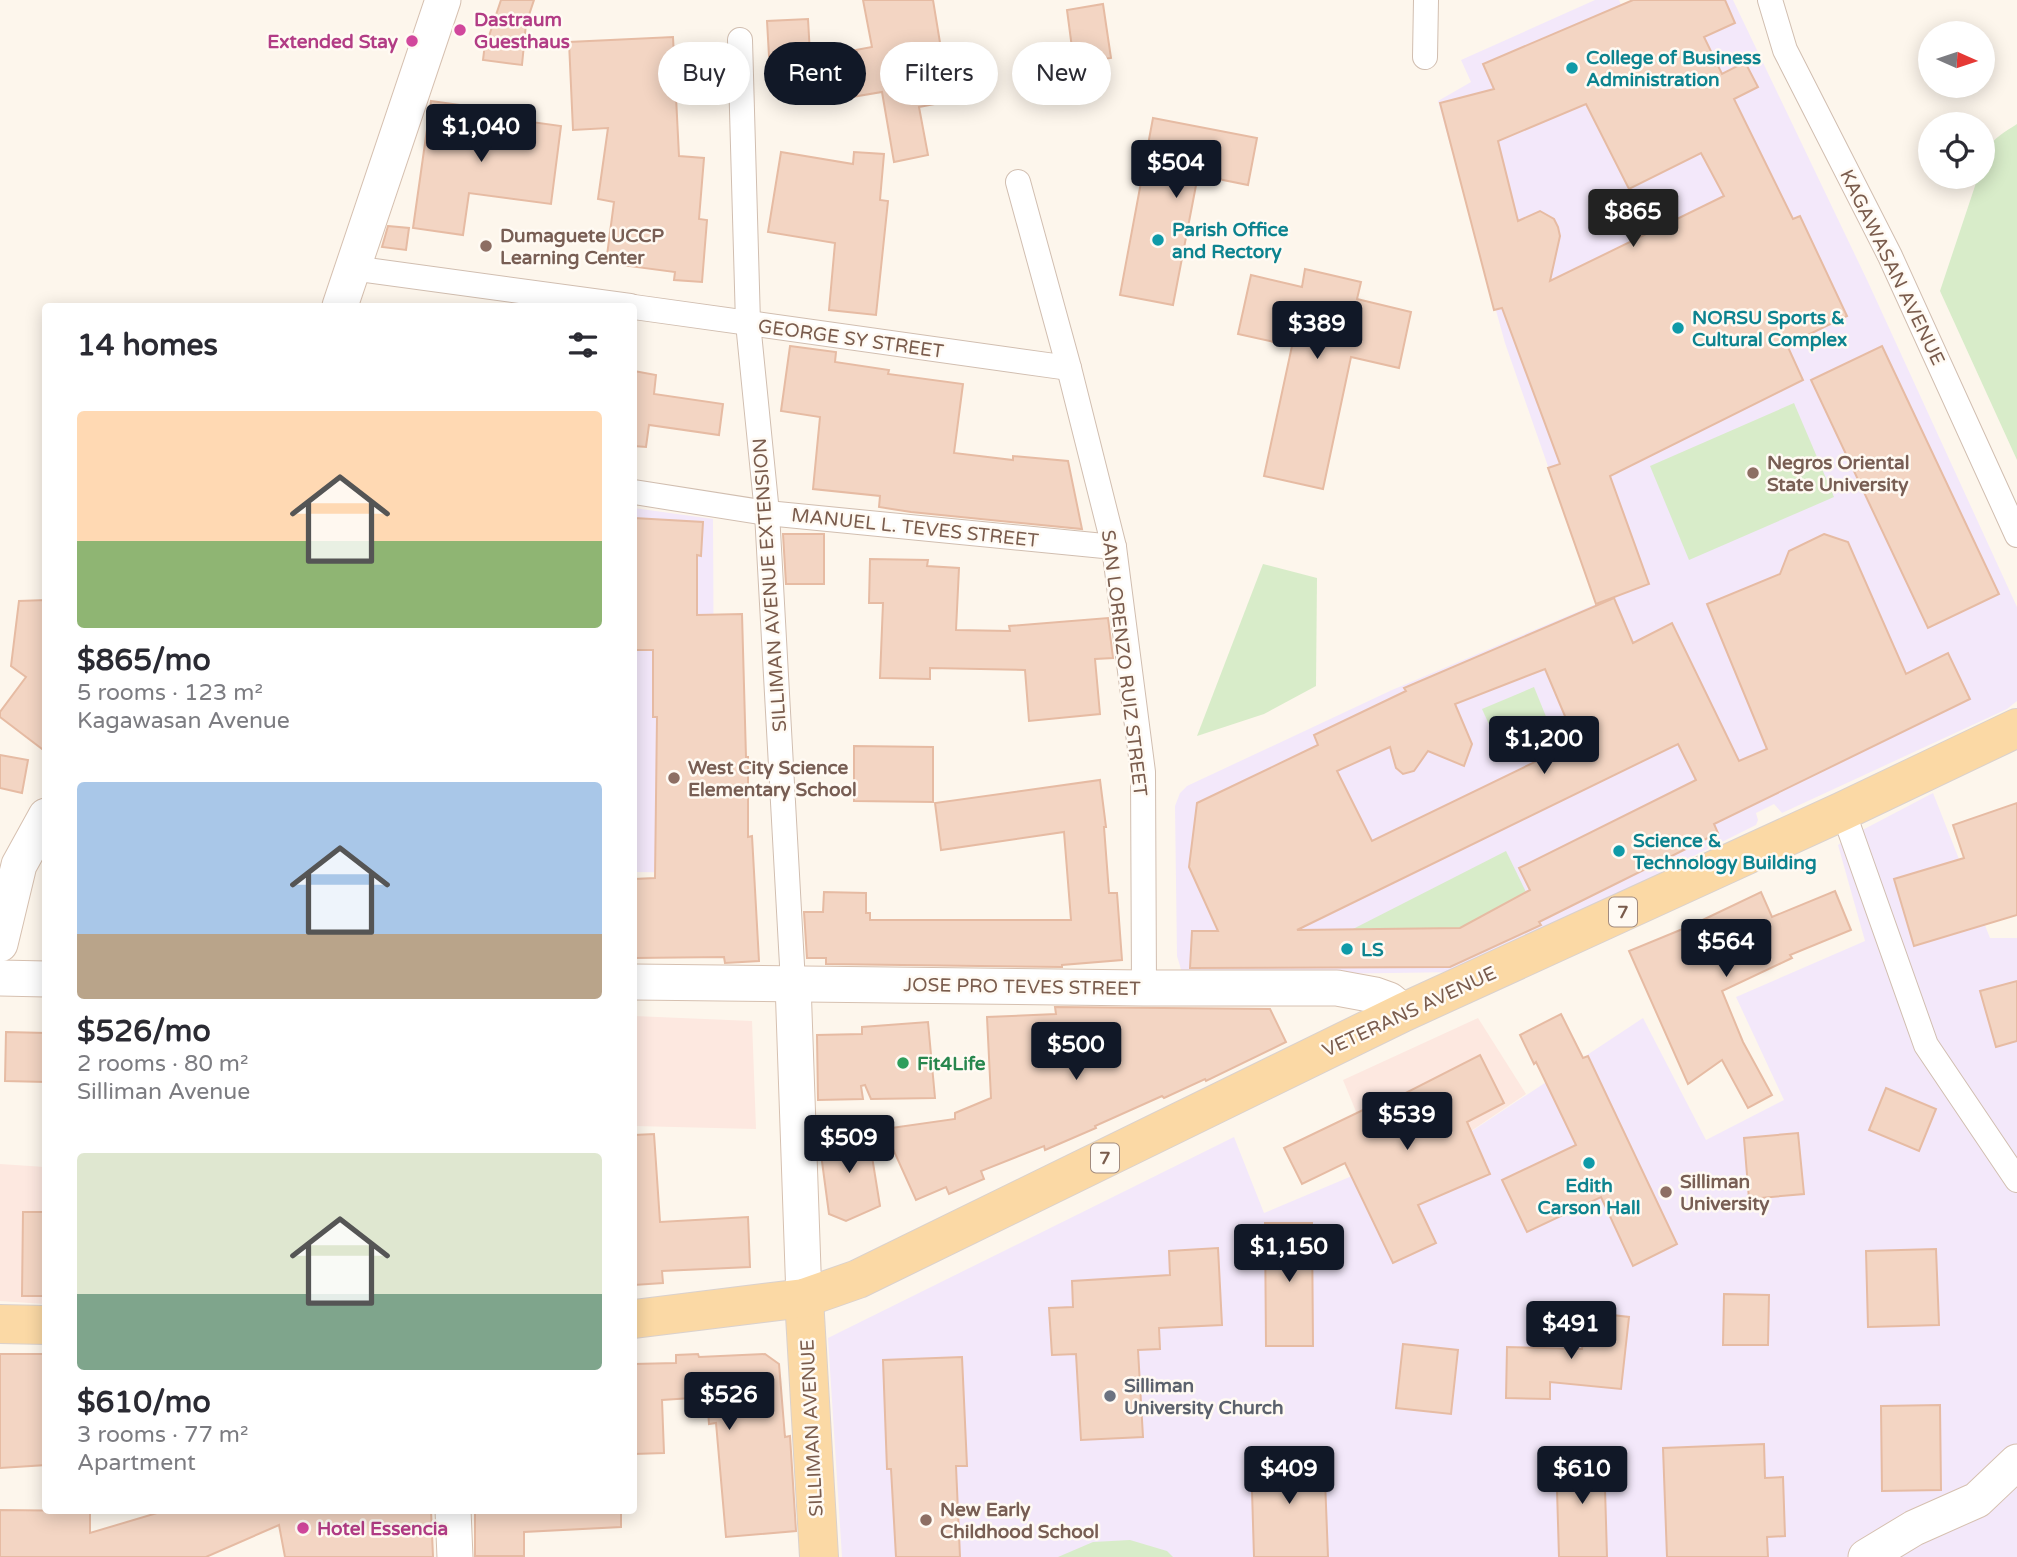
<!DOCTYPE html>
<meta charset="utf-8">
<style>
:root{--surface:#fff;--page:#f2f2f3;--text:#2b2b33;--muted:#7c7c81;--accent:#111827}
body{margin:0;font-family:"Varela Round",sans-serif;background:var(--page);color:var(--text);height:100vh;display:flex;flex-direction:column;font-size:26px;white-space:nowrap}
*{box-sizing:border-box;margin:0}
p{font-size:23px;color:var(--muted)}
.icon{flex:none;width:38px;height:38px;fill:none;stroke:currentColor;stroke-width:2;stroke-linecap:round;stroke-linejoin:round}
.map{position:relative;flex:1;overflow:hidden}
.details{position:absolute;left:42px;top:303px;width:595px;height:1211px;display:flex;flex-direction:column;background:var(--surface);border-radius:7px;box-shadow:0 4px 18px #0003}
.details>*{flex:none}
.guide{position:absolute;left:658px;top:42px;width:665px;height:63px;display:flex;gap:14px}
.needle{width:46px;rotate:93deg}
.controls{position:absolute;left:1918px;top:21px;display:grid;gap:14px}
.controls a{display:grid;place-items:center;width:77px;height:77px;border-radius:50%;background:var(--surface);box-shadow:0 4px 18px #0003;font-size:35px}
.price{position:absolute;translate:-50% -60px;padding:0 16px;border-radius:7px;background:var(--accent);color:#fff;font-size:23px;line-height:46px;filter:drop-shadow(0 2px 4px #0008)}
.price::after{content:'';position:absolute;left:50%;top:42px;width:21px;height:16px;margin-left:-10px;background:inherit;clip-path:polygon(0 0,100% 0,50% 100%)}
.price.current{background:#222;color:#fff}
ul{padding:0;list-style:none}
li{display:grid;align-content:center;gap:14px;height:371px;padding:0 35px}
li span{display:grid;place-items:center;height:217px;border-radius:7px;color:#555}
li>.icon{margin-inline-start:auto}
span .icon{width:126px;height:126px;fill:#fffc;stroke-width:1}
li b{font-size:30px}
h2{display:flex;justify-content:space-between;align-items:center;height:84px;padding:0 35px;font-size:30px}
.tag{padding:0 24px;border-radius:32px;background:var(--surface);box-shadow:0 4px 18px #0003;font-size:24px;line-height:63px}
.tag.current{background:var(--accent);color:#fff}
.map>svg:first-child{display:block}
.commercial{fill:#fde8e0}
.education{fill:#f3e8fa}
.green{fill:#d8ecc9}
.building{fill:#f3d5c3;stroke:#e6bba3;stroke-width:2;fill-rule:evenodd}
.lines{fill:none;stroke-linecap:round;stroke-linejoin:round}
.street-casing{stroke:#d1beb0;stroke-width:26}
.secondary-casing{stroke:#d6c0b0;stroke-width:37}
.primary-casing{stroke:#dad1cd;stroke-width:40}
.street{stroke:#fff;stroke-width:24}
.secondary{stroke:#fff;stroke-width:35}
.primary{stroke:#fbd9a5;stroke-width:38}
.hotel-dot{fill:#d1479c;stroke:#fffaf3;stroke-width:2.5}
.culture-dot{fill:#0f9aa8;stroke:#fffaf3;stroke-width:2.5}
.education-dot{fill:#8d6e63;stroke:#fffaf3;stroke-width:2.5}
.leisure-dot{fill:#2e9e5b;stroke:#fffaf3;stroke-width:2.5}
.worship-dot{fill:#6b7280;stroke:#fffaf3;stroke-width:2.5}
.labels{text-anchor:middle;stroke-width:5;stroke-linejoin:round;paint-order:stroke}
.shield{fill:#fffaf3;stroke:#a28b7f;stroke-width:2}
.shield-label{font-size:18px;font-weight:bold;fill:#7a5c4d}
.hotel-label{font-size:19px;font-weight:bold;fill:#b23c85;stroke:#fffaf3;text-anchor:start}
.culture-label{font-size:19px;font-weight:bold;fill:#0d838f;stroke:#fffaf3;text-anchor:start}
.education-label{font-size:19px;font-weight:bold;fill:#785e54;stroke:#fffaf3;text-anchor:start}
.street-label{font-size:19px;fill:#7a5c4d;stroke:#fffaf3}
.leisure-label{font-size:19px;font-weight:bold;fill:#27864d;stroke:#fffaf3;text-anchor:start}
.worship-label{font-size:19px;font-weight:bold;fill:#5b616d;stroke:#fffaf3;text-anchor:start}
</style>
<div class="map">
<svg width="2017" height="1557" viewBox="0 0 2017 1557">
<rect width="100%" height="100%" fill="#fdf6ec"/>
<g class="commercial">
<polygon points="634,1016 752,1021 756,1129 634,1126"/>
<polygon points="1478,1018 1526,1094 1413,1170 1378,1165 1343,1080"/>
<polygon points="0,1164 45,1167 45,1304 0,1301"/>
</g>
<g class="education">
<polygon points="1595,0 1619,0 1629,23 1686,0 1733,0 1868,282 2017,607 2017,701 2007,709 1782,813 1774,804 1756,813 1758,820 1756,825 1461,972 1183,976 1177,956 1175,806 1180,793 1187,786 1392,690 1596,604 1505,343 1438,101 1471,82 1461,60"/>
<polygon points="634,508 713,519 714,722 709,873 634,872"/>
<polygon points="1933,793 1990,938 2017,938 2017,1557 842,1557 828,1338 1234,1137 1264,1213 1378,1165 1413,1170 1643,1018 1706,1140 1784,1100 1736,997 1865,941 1838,845 1851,836"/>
</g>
<g class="green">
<path d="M 2017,124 L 2017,460 L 1940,291 L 1978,177 L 1983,177 C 1983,145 1992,140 2017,124 Z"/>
<polygon points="1794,403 1834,497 1689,560 1650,466"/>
<polygon points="1263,564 1317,578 1316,686 1264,714 1197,736"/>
<polygon points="1534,687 1547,719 1496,740 1482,709"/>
<polygon points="1506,851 1526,892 1460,928 1353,929"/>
<polygon points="1130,1540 1167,1551 1173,1557 1058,1557 1093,1542"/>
</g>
<g class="building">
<polygon points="501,0 534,0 526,24 522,65 483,60 486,36 489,36"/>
<polygon points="863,0 933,0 944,67 959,64 966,98 919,107 928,155 894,162 882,92 852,97 845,52 872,47"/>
<path d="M 1633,0 L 1725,0 L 1735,23 L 1704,37 L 1722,74 L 1745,62 L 1758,87 L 1734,99 L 1793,219 L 1800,216 L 1847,316 L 1787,345 L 1803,380 L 1610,476 L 1649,584 L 1596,604 L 1548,468 L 1560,464 L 1502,308 L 1494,310 L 1440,103 L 1494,89 L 1483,64 ZM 1586,104 L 1629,189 L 1701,153 L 1724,196 L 1550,281 L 1560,236 L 1558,227 L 1554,219 L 1540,211 L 1518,221 L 1498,141 Z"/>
<polygon points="1103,4 1111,58 1074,63 1067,10"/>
<polygon points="808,19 810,54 769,56 767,21"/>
<polygon points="673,37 679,156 704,158 699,219 707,220 702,282 674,280 675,272 606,263 614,202 598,199 608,128 573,130 569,42"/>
<polygon points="431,101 475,107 474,114 561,126 551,204 469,193 463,235 413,228"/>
<polygon points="1153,118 1257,138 1248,185 1198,175 1173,305 1120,295"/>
<polygon points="781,152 853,164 854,152 884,154 880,200 888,201 876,315 829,310 835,243 768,232"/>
<polygon points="388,226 409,228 406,250 382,247"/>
<polygon points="1305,269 1361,282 1357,299 1411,312 1399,368 1351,357 1323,489 1264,476 1292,346 1238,334 1251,275 1302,287"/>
<polygon points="790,346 836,352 835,362 889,370 888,374 963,384 954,453 1013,460 1013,456 1068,461 1082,529 911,512 879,507 880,496 813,489 820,417 781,411"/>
<polygon points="1882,346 1999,594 1928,628 1811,380"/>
<polygon points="634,371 656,375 654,394 723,404 719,435 649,425 646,447 634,446"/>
<polygon points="634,518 703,522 701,556 697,555 697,615 742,614 746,757 748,757 748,837 752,836 759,961 725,963 724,957 634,958 634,879 655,878 657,717 653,717 653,650 634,650"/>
<polygon points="783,534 824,534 824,584 786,584"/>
<path d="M 1824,534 L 1848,542 L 1906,674 L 1948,653 L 1970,699 L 1714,824 L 1718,833 L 1539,922 L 1541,925 L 1450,967 L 1190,968 L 1192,931 L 1218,931 L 1189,867 L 1197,803 L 1318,745 L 1314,735 L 1406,691 L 1404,688 L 1614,598 L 1633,643 L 1672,623 L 1739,761 L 1767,749 L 1707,604 L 1780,574 L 1789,551 ZM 1545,669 L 1576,742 L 1372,841 L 1337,771 L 1390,747 L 1396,768 L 1403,774 L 1414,771 L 1428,751 L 1464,766 L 1472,744 L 1455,704 ZM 1678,744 L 1696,780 L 1519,868 L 1530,890 L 1460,928 L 1297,930 Z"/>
<polygon points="870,559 928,560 927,566 959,568 956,630 1010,631 1009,626 1108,618 1113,658 1095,659 1100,714 1029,721 1025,670 930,668 930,679 880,678 883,603 869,603"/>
<polygon points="46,600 46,752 0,717 0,712 26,677 11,666 19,601"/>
<polygon points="854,746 933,747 933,802 854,801"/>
<polygon points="0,755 28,760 22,793 0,788"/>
<polygon points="1100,780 1106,827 1104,827 1109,893 1117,893 1122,960 1062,965 1062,967 826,964 826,958 807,958 804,912 823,912 824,892 866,893 866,913 870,913 870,920 1071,920 1064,832 941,850 935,803"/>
<polygon points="2017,803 2017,915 1914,946 1894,879 1964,858 1953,825"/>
<polygon points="1835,891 1851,930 1790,955 1792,958 1722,991 1743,1042 1772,1095 1748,1108 1722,1060 1688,1084 1629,951 1690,926 1761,892 1772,917"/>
<polygon points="2017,981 2017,1041 1996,1047 1980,991"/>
<polygon points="1055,1007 1270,1009 1286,1042 1206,1081 1205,1079 1164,1098 1162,1096 1095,1126 1096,1128 1045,1150 1044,1146 981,1171 984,1179 949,1194 946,1187 916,1200 884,1129 955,1119 955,1113 991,1098 987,1017 1056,1014"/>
<polygon points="1561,1014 1583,1058 1588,1056 1677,1244 1633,1266 1601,1197 1527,1232 1502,1180 1576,1145 1536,1062 1534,1064 1520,1035"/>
<polygon points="928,1022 935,1098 871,1099 865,1085 861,1086 863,1099 818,1100 817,1035 862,1034 862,1027"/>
<polygon points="6,1032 46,1033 46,1082 5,1081"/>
<polygon points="1480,1055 1504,1103 1467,1122 1490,1174 1418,1205 1436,1243 1393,1263 1345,1163 1302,1184 1284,1148 1392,1096 1394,1099"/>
<polygon points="1886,1088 1936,1109 1919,1151 1869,1130"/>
<polygon points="868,1132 880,1206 846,1221 829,1214 819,1139"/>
<polygon points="1798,1133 1804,1194 1749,1199 1744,1138"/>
<polygon points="654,1134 660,1222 748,1217 750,1267 662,1271 663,1283 634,1285 634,1135"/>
<polygon points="23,1212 46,1212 46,1296 22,1296"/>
<polygon points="1265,1223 1312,1223 1313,1346 1266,1346"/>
<polygon points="1218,1248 1222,1325 1159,1328 1160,1349 1138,1350 1143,1437 1081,1440 1076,1354 1052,1355 1049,1308 1073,1307 1072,1281 1170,1275 1169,1251"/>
<polygon points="1936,1249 1939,1325 1868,1327 1866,1251"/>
<polygon points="1724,1294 1769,1295 1768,1345 1723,1345"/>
<polygon points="1586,1312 1629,1317 1621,1389 1550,1382 1550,1399 1506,1398 1507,1347 1582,1349"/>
<polygon points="1403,1344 1458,1350 1451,1414 1396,1408"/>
<polygon points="0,1354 46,1354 46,1465 0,1468"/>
<polygon points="698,1354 699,1357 765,1354 779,1364 785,1437 790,1436 796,1531 726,1537 716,1423 709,1424 707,1397 662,1400 664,1453 634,1454 634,1364 676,1363 676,1355"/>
<polygon points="962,1357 967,1466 956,1466 960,1557 896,1557 891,1469 887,1469 883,1360"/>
<polygon points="1940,1405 1941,1490 1882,1491 1881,1406"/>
<polygon points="1764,1444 1765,1478 1783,1477 1785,1536 1767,1537 1768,1557 1667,1557 1663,1448"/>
<polygon points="1324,1454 1328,1557 1254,1557 1251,1457"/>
<polygon points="1604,1454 1607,1557 1559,1557 1556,1456"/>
<polygon points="0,1510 90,1511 90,1533 167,1510 431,1510 433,1557 285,1557 279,1525 206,1557 0,1557"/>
<polygon points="475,1510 621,1510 621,1527 524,1532 524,1556 475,1556"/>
</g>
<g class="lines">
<g class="street-casing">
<g id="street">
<polyline points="1770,0 1785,50 1890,256 2017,535"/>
<polyline points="740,40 748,323 767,513 793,983"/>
<polyline points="1425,57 1426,0"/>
<polyline points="1018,182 1069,368 1114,547 1143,772 1144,988"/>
<polyline points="352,268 630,306"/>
<polyline points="634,307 1069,368"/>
<polyline points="634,492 767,513 1114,547"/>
<polyline points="1843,811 1926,1045 2017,1180"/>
</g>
</g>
<g class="secondary-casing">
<g id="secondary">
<polyline points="340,306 443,0"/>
<polyline points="0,944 19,865 46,816"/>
<polyline points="0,978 46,979"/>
<polyline points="634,982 1144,988 1337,988 1375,995 1389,1000 1404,1012"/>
<polyline points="793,983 804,1298"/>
<polyline points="453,1510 455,1557"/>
<polyline points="1866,1557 1914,1528 1977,1500 2017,1462"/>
</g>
</g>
<g class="primary-casing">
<g id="primary">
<polyline points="804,1298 819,1557"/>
<polyline points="634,1319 804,1298 858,1279 1404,1012 1843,811 2017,728"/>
<polyline points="0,1324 46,1325"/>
</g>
</g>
<use href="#street" class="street"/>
<use href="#secondary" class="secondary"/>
<use href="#primary" class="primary"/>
</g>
<g class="hotel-dot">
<circle cx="460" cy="30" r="7"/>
<circle cx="412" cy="41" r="7"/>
<circle cx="303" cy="1528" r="7"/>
</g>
<g class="culture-dot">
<circle cx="1572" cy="68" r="7"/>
<circle cx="1158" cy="240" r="7"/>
<circle cx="1678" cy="328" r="7"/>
<circle cx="1619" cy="851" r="7"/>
<circle cx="1347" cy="949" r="7"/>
<circle cx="1589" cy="1163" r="7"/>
</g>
<g class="education-dot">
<circle cx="486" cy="246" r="7"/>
<circle cx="1753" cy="473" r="7"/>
<circle cx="674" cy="778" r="7"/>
<circle cx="1666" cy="1192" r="7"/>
<circle cx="926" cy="1520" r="7"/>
</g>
<circle class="leisure-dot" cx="903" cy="1063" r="7"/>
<circle class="worship-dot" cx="1110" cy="1396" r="7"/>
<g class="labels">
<g class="shield">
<rect x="1609" y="897.5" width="28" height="29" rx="5"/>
<rect x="1091" y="1143.5" width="28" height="29" rx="5"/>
</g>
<g class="shield-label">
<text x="1623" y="918">7</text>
<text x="1105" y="1164">7</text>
</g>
<g class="hotel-label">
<text x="474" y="26">Dastraum<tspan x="474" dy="22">Guesthaus</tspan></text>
<text x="398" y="48" text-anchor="end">Extended Stay</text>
<text x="317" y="1535">Hotel Essencia</text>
</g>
<g class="culture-label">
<text x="1586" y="64">College of Business<tspan x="1586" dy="22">Administration</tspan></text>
<text x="1172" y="236">Parish Office<tspan x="1172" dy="22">and Rectory</tspan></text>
<text x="1692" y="324">NORSU Sports &amp;<tspan x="1692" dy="22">Cultural Complex</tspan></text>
<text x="1633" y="847">Science &amp;<tspan x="1633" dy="22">Technology Building</tspan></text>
<text x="1361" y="956">LS</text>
<text x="1589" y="1192" text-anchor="middle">Edith<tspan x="1589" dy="22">Carson Hall</tspan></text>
</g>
<g class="education-label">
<text x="500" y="242">Dumaguete UCCP<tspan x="500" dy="22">Learning Center</tspan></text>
<text x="1767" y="469">Negros Oriental<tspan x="1767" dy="22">State University</tspan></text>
<text x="688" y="774">West City Science<tspan x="688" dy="22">Elementary School</tspan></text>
<text x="1680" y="1188">Silliman<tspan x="1680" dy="22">University</tspan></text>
<text x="940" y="1516">New Early<tspan x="940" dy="22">Childhood School</tspan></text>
</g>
<g class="street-label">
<text transform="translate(1893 267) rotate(64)" y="7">KAGAWASAN AVENUE</text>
<text transform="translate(851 338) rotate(8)" y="7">GEORGE SY STREET</text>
<text transform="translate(915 527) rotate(6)" y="7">MANUEL L. TEVES STREET</text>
<text transform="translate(769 585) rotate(-94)" y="7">SILLIMAN AVENUE EXTENSION</text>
<text transform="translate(1125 663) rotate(83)" y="7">SAN LORENZO RUIZ STREET</text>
<text transform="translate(1022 986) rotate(1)" y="7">JOSE PRO TEVES STREET</text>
<text transform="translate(1409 1011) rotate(-25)" y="7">VETERANS AVENUE</text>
<text transform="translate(811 1428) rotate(-93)" y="7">SILLIMAN AVENUE</text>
</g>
<g class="leisure-label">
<text x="917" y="1070">Fit4Life</text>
</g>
<g class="worship-label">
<text x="1124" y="1392">Silliman<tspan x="1124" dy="22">University Church</tspan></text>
</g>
</g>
</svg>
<div class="controls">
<a><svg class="needle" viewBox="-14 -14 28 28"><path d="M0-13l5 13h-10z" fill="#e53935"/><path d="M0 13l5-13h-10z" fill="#7c7c81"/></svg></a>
<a><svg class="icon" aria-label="locate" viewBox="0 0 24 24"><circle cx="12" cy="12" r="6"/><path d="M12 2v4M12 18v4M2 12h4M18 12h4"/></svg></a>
</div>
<b class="price" style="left:481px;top:164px">$1,040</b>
<b class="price" style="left:1176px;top:200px">$504</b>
<b class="price current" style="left:1633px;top:249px">$865</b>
<b class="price" style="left:1317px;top:361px">$389</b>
<b class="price" style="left:1544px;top:776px">$1,200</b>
<b class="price" style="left:1726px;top:979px">$564</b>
<b class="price" style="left:1076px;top:1082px">$500</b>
<b class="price" style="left:1407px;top:1152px">$539</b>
<b class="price" style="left:849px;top:1175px">$509</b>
<b class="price" style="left:1289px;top:1284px">$1,150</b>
<b class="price" style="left:1571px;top:1361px">$491</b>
<b class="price" style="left:729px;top:1432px">$526</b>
<b class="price" style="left:1289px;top:1506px">$409</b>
<b class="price" style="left:1582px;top:1506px">$610</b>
<div class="guide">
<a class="tag">Buy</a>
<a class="tag current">Rent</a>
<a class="tag">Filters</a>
<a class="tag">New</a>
</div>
<section class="details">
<h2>14 homes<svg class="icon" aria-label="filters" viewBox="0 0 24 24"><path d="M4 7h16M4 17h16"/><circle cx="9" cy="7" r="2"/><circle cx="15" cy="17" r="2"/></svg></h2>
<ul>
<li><span style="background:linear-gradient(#ffd9b3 60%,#8fb573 0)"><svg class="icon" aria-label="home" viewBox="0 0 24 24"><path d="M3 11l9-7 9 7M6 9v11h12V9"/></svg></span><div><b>$865/mo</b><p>5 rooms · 123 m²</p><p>Kagawasan Avenue</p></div></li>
<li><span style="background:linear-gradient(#a9c7e8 70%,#b9a48a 0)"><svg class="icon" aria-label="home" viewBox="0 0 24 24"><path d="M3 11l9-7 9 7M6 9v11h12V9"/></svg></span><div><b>$526/mo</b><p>2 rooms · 80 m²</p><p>Silliman Avenue</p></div></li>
<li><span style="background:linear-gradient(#dfe7d0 65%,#7fa58c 0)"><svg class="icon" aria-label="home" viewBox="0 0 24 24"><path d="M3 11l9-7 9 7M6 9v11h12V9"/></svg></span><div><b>$610/mo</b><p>3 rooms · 77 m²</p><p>Apartment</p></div></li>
</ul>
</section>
</div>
